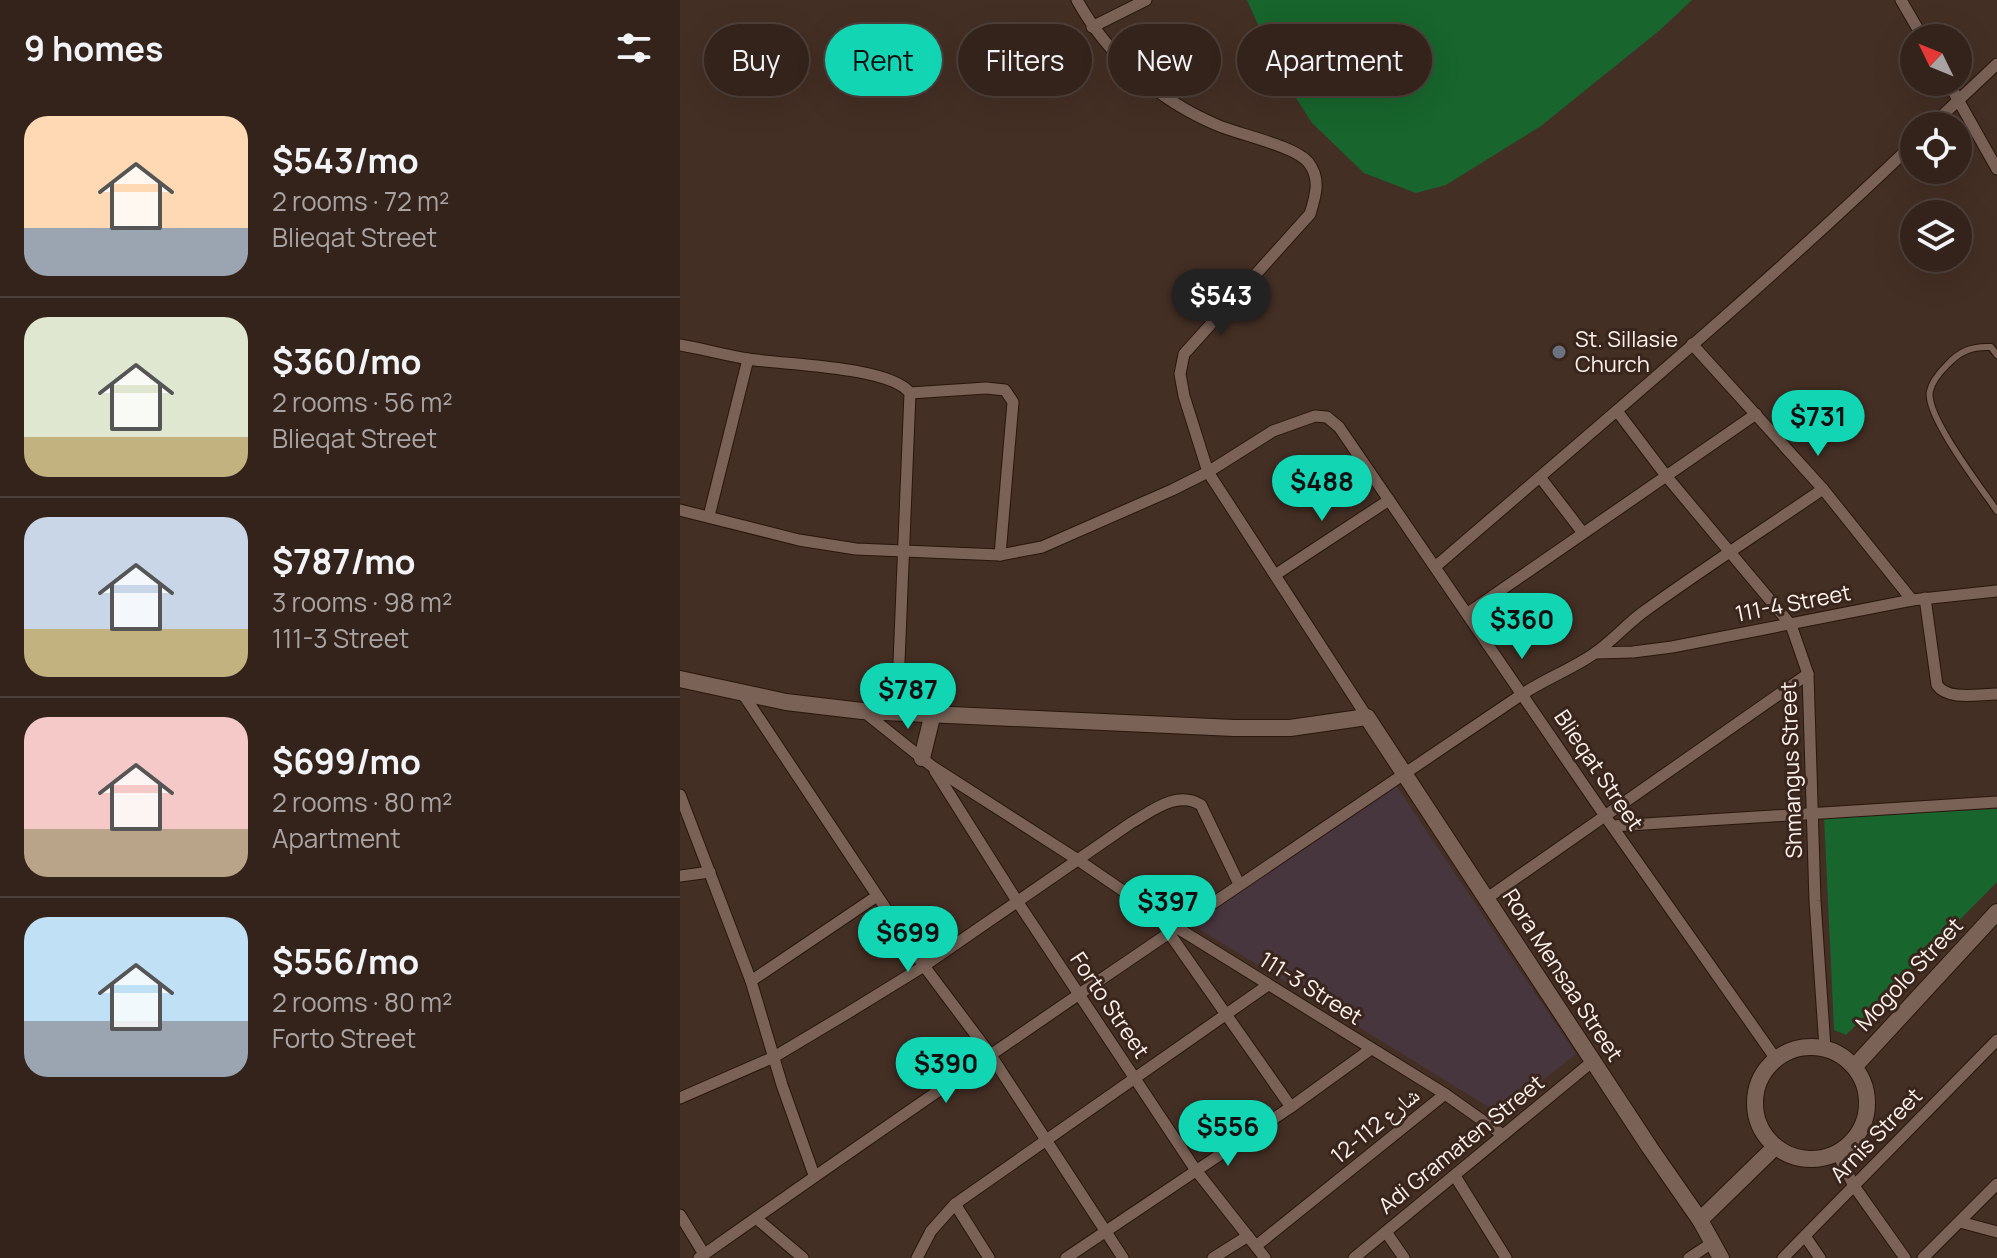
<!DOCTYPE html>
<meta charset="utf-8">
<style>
:root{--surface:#33231b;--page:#3e2f28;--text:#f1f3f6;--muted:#a9a4a3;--line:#4e403a;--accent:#12d5b4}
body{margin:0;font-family:Manrope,"Noto Naskh Arabic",sans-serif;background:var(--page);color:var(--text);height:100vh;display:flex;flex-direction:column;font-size:30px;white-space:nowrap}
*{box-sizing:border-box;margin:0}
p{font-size:26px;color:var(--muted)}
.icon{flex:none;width:44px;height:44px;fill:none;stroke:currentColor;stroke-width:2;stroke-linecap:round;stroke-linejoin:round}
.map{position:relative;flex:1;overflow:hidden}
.details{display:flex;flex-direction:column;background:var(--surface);width:680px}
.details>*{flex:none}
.banner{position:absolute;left:24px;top:24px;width:760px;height:72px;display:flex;gap:16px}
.needle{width:52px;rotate:313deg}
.fabs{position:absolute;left:1220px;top:24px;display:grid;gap:16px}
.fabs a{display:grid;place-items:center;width:72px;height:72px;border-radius:50%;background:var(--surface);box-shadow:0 8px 32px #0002,0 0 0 2px var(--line);font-size:40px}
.price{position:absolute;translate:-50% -68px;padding:0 18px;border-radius:28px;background:var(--accent);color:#111;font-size:26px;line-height:52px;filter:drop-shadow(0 2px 4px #0008)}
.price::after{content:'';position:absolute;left:50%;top:48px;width:24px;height:18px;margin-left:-12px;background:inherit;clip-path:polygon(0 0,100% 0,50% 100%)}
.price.current{background:#222;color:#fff}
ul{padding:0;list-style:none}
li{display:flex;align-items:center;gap:24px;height:200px;padding:0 24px}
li+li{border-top:2px solid var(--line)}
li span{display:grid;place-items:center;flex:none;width:224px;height:160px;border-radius:24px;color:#555}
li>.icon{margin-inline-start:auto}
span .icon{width:96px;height:96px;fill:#fffc;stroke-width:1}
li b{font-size:34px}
h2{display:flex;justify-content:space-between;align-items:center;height:96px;padding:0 24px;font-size:34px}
.pill{padding:0 28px;border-radius:36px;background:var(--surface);box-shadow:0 8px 32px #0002,0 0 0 2px var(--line);font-size:28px;line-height:72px}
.pill.current{background:var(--accent);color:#111}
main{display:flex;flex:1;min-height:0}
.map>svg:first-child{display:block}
.industrial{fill:#48363e}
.green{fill:#18652d}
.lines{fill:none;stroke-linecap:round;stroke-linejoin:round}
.lane-casing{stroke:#29160d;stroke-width:8}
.street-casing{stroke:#29160d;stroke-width:13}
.secondary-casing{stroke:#29160d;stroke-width:18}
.lane{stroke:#7a6257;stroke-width:6}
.street{stroke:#7a6257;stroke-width:11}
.secondary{stroke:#7a6257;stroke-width:16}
.worship-dot{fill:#6b7280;stroke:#39251b;stroke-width:3}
.labels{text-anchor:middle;stroke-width:6;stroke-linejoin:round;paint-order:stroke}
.poi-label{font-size:22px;fill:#fef2ed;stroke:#39251b;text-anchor:start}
.street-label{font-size:22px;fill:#fef2ed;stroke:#39251b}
</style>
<main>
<section class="details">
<h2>9 homes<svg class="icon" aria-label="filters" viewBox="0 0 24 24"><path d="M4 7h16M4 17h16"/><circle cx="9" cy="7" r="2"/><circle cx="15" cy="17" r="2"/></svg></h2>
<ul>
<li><span style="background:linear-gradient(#ffd9b3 70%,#9aa5b1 0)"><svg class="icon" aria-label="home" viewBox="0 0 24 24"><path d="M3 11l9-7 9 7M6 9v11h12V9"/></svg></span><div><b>$543/mo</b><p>2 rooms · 72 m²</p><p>Blieqat Street</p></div></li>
<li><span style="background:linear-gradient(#dfe7d0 75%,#c2b280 0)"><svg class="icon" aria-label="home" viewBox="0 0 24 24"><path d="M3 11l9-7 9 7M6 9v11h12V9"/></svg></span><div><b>$360/mo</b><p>2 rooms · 56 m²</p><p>Blieqat Street</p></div></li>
<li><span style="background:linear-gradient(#c9d6e8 70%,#c2b280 0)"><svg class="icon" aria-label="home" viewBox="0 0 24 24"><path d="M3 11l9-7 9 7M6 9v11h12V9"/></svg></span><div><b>$787/mo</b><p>3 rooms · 98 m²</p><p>111-3 Street</p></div></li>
<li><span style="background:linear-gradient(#f6c9c9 70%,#b9a48a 0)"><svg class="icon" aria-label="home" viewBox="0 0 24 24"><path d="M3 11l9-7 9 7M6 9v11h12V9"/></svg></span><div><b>$699/mo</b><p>2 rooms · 80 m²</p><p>Apartment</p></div></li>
<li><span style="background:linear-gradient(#bfe0f5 65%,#9aa5b1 0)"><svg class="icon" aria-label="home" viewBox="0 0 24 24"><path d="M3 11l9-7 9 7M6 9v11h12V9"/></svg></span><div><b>$556/mo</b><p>2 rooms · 80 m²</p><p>Forto Street</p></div></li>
</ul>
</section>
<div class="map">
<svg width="1317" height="1258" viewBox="0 0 1317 1258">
<rect width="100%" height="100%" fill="#442f24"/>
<polygon class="industrial" points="715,784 896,1054 820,1114 511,924"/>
<g class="green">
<polygon points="567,0 1012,0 980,30 861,126 766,185 736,193 684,173 632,123 598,70"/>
<polygon points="1317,809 1317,882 1166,1035 1154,1030 1144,817"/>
</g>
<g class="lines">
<g class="lane-casing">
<path id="lane" d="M 1317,355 L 1311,347 C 1292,346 1280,351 1267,365 C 1260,372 1252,381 1250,391 C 1244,414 1302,489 1317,511"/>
</g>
<g class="street-casing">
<g id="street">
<path d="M 397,0 C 428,56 478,100 537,125 C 557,134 615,146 628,162 C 641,178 636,195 630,214 L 504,354 L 500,374 L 504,396 L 528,472 L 687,717"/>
<polyline points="1221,0 1243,38"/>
<polyline points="412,27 466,0"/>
<polyline points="1268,82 1317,169"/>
<polyline points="1251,126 1317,64"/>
<polyline points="1012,344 1143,489 1232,600"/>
<path d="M 0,345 C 23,349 45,355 68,359 C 104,365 209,366 230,393 L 217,711"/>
<polyline points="230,393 306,388 325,390 333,402 320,555"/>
<polyline points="937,411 987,477 1111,625 1128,674 1135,901 1145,1048"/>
<polyline points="860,477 903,533"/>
<polyline points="0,510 119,540 176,549 320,555 362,547 492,490 528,472 593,431 635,416 647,417 659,427 925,816 1096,1059"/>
<polyline points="29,516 68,359"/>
<path d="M 755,567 C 916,428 1080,291 1234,143"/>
<polyline points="595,575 709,500"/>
<path d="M 1245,598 L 1257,685 C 1268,701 1299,694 1317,694"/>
<polyline points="788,613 1076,414"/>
<polyline points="916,653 953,652 992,647 1232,600 1317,591"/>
<polyline points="63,694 244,966 310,1054 443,1258"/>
<polyline points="183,711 253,767 398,860 496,927 765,1094 823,1135"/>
<polyline points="255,771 337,901 515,1169 585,1258"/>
<polyline points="0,795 71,981 102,1085 134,1175"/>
<polyline points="933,826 1317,802"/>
<polyline points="0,876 30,872"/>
<polyline points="806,899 1128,674"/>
<polyline points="489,933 611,1107"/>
<polyline points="71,981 197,896"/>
<path d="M 0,1098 L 94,1057 L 166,1014 L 244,966 L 451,823 C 472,811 497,790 521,805 L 559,884"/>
<polyline points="1157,1153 1174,1186 1225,1258"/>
<polyline points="775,1176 826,1258"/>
<polyline points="275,1204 309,1258"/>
<polyline points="0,1215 24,1254"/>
<polyline points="76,1218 123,1258"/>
<polyline points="1280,1222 1317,1232"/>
<polyline points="706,1232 724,1258"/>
<polyline points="1125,1236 1140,1258"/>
<polyline points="576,1246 765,1094"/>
<path d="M 19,1258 C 289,1067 564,882 838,697 C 862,680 891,670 915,653 C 932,641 946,625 962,613 C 1021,570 1083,530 1143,489"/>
<polyline points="237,1258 251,1231 275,1204 588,985"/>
<polyline points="386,1258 611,1107 691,1049"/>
<polyline points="533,1258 568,1236"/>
<polyline points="674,1258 913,1061"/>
<polyline points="1009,1258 1032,1243"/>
<polyline points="1103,1258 1317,1040"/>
<polyline points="1243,1258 1317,1184"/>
</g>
</g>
<g class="secondary-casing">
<g id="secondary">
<polyline points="0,679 106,702 182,711 554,728 610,728 687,717 970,1148 1020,1220 1041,1258"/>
<polyline points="242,758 253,713"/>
<circle cx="1131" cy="1103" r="56"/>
<polyline points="1175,1066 1317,912"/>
<polyline points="1020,1220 1095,1147"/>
</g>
</g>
<use href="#lane" class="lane"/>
<use href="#street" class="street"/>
<use href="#secondary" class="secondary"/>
</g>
<circle class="worship-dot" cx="879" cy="352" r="8"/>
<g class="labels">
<g class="poi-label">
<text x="895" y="347">St. Sillasie<tspan x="895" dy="25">Church</tspan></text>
</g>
<g class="street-label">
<text transform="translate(1113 603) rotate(-11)" y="8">111-4 Street</text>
<text transform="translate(919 770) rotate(56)" y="8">Blieqat Street</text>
<text transform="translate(1111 770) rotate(-92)" y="8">Shmangus Street</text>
<text transform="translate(1229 974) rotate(-47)" y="8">Mogolo Street</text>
<text transform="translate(883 975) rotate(57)" y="8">Rora Mensaa Street</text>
<text transform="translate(631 988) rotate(32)" y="8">111-3 Street</text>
<text transform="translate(430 1005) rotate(56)" y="8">Forto Street</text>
<text transform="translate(695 1125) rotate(-39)" y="8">شارع 112-12</text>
<text transform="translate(1196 1135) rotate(-46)" y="8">Arnis Street</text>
<text transform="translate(781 1144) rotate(-39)" y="8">Adi Gramaten Street</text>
</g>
</g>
</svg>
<div class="fabs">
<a><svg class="needle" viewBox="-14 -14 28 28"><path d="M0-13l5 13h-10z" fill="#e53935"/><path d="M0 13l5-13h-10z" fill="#a9a4a3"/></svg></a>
<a><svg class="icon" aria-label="locate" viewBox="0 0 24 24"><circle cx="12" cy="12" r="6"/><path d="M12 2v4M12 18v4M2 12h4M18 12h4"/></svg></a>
<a><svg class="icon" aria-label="layers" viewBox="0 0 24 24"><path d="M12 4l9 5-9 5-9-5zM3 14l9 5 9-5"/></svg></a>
</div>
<b class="price current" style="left:541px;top:337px">$543</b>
<b class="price" style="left:1138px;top:458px">$731</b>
<b class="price" style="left:642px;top:523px">$488</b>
<b class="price" style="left:842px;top:661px">$360</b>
<b class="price" style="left:228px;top:731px">$787</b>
<b class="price" style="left:488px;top:943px">$397</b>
<b class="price" style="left:228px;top:974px">$699</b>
<b class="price" style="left:266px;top:1105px">$390</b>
<b class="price" style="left:548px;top:1168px">$556</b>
<div class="banner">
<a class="pill">Buy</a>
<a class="pill current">Rent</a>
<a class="pill">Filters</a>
<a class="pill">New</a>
<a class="pill">Apartment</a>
</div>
</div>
</main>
